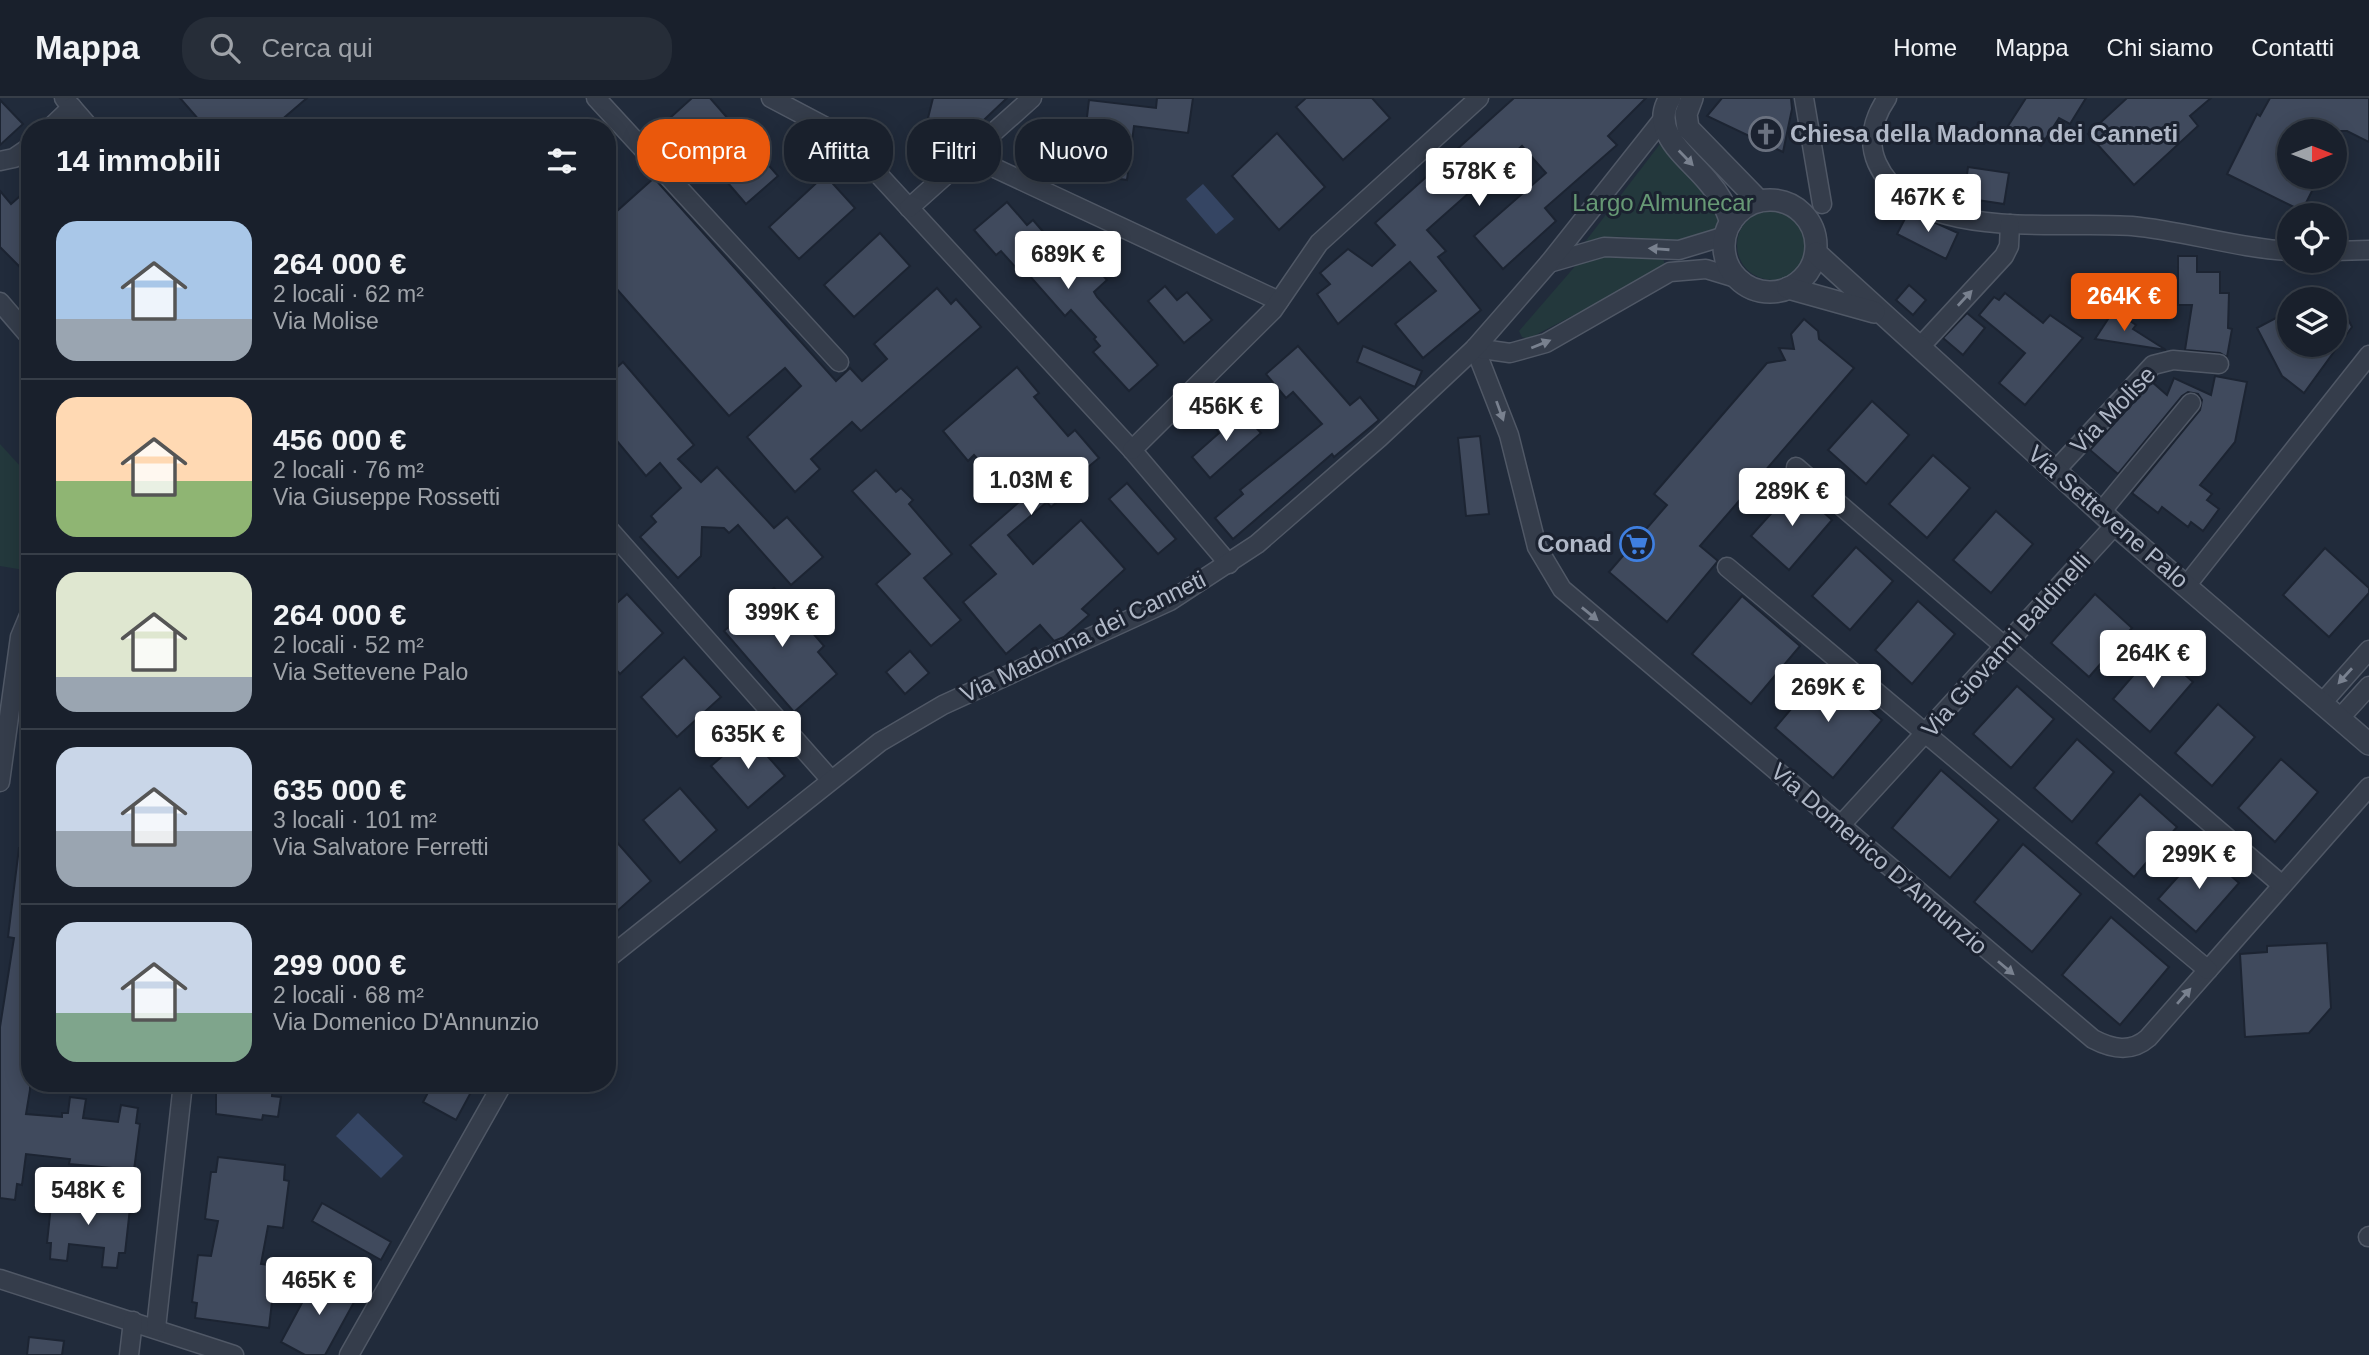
<!DOCTYPE html>
<html lang="it">
<meta charset="utf-8">
<style>
:root{--surface:#19202c;--page:#262d38;--text:#f1f3f6;--muted:#9fa3a9;--line:#373e48;--accent:#ea580c}
body{margin:0;font-family:Helvetica,sans-serif;background:var(--page);color:var(--text);height:100vh;display:flex;flex-direction:column;font-size:26px;white-space:nowrap}
*{box-sizing:border-box;margin:0}
p{font-size:23px;color:var(--muted)}
.icon{flex:none;width:38px;height:38px;fill:none;stroke:currentColor;stroke-width:2;stroke-linecap:round;stroke-linejoin:round}
.map{position:relative;flex:1;overflow:hidden}
.drawer{position:absolute;left:21px;top:21px;width:595px;height:973px;display:flex;flex-direction:column;background:var(--surface);border-radius:28px;box-shadow:0 4px 18px #0003,0 0 0 2px var(--line)}
.drawer>*{flex:none}
.guide{position:absolute;left:637px;top:21px;width:665px;height:63px;display:flex;gap:14px}
.needle{width:46px;rotate:90deg}
.tools{position:absolute;left:2277px;top:21px;display:grid;gap:14px}
.tools a{display:grid;place-items:center;width:70px;height:70px;border-radius:50%;background:var(--surface);box-shadow:0 4px 18px #0003,0 0 0 2px var(--line);font-size:35px}
.price{position:absolute;translate:-50% -60px;padding:0 16px;border-radius:7px;background:#fff;color:#222;font-size:23px;line-height:46px;filter:drop-shadow(0 2px 4px #0008)}
.price::after{content:'';position:absolute;left:50%;top:42px;width:21px;height:16px;margin-left:-10px;background:inherit;clip-path:polygon(0 0,100% 0,50% 100%)}
.price.selected{background:var(--accent);color:#fff}
ul{padding:0;list-style:none}
li{display:flex;align-items:center;gap:21px;height:175px;padding:0 35px}
li+li{border-top:2px solid var(--line)}
li span{display:grid;place-items:center;flex:none;width:196px;height:140px;border-radius:21px;color:#555}
li>.icon{margin-inline-start:auto}
span .icon{width:84px;height:84px;fill:#fffc;stroke-width:1}
li b{font-size:30px}
h2{display:flex;justify-content:space-between;align-items:center;height:84px;padding:0 35px;font-size:30px}
.pill{padding:0 24px;border-radius:28px;background:var(--surface);box-shadow:0 4px 18px #0003,0 0 0 2px var(--line);font-size:24px;line-height:63px}
.pill.selected{background:var(--accent);color:#fff}
header{display:flex;align-items:center;gap:42px;box-sizing:border-box;height:98px;padding:0 35px;background:var(--surface);border-bottom:2px solid var(--line)}
header strong{font-size:33px}
nav{display:flex;gap:38px;margin-inline-start:auto;font-size:24px}
.search{width:490px;height:63px;background:var(--page);display:flex;align-items:center;gap:18px;box-sizing:border-box;padding:0 24px;border-radius:28px;color:var(--muted);font-size:26px}
.map>svg:first-child{display:block}
.green{fill:#23383c}
.water{fill:#354563}
.building{fill:#404a5d;stroke:#1c2432;stroke-width:2}
.lines{fill:none;stroke-linecap:round;stroke-linejoin:round}
.minor-casing{stroke:#505866;stroke-width:21}
.tertiary-casing{stroke:#505866;stroke-width:24}
.minor{stroke:#353d4b;stroke-width:18}
.tertiary{stroke:#353d4b;stroke-width:21}
.oneway{fill:#79818f}
.labels{text-anchor:middle;stroke-width:6;stroke-linejoin:round;paint-order:stroke}
.poi-label{font-size:24px;font-weight:bold;fill:#b0b8c7;stroke:#1b2230;text-anchor:start}
.park-label{font-size:24px;fill:#679975;stroke:#1b2230}
.street-label{font-size:24px;fill:#b0b8c7;stroke:#1b2230}
</style>
<header>
<strong>Mappa</strong>
<div class="search"><svg class="icon" aria-label="search" viewBox="0 0 24 24"><circle cx="10" cy="10" r="6"/><path d="M15 15l6 6"/></svg>Cerca qui</div>
<nav><a>Home</a><a>Mappa</a><a>Chi siamo</a><a>Contatti</a></nav>
</header>
<div class="map">
<svg width="2369" height="1257" viewBox="0 0 2369 1257">
<rect width="100%" height="100%" fill="#212b3b"/>
<g class="green">
<path d="M 1660,46 C 1677,64 1702,84 1713,106 C 1740,157 1649,140 1627,139 C 1612,138 1599,140 1585,144 Z"/>
<circle cx="1772" cy="147" r="35"/>
<polygon points="1594,158 1662,158 1666,169 1528,241 1522,239 1519,233 1577,166"/>
<polygon points="0,346 30,379 30,473 0,468"/>
</g>
<g class="water">
<polygon points="1203,86 1234,121 1216,136 1186,101"/>
<polygon points="358,1015 403,1058 381,1080 336,1038"/>
</g>
<g class="building">
<polygon points="180,0 307,0 272,30 206,30"/>
<polygon points="692,0 710,0 778,78 746,106 671,19"/>
<polygon points="933,0 1007,0 967,38 928,20"/>
<polygon points="1157,0 1193,0 1188,35 1134,28 1127,82 1092,77 1097,37 1085,36 1089,2 1156,10"/>
<polygon points="1306,0 1372,0 1390,20 1343,62 1296,9"/>
<polygon points="1514,0 1646,0 1608,38 1617,47 1545,110 1556,123 1503,171 1474,138 1546,75 1522,48 1427,132 1446,153 1438,159 1481,212 1423,260 1395,226 1436,193 1410,164 1338,226 1317,196 1330,186 1320,175 1348,151 1372,168 1395,147 1375,125"/>
<polygon points="1722,0 1791,0 1792,11 1783,54 1707,18"/>
<polygon points="2026,0 2086,0 2070,26 2059,20 2041,48 2008,28"/>
<polygon points="2127,0 2211,0 2190,18 2198,28 2134,87 2088,36"/>
<polygon points="2270,0 2369,0 2369,44 2347,33 2289,33 2289,79 2319,79 2302,113 2227,76 2257,16 2260,18"/>
<polygon points="0,2 23,26 0,47"/>
<polygon points="1277,35 1325,89 1279,132 1232,78"/>
<polygon points="1968,69 2009,75 2004,106 1964,100"/>
<polygon points="825,77 855,110 799,161 769,129"/>
<polygon points="654,80 836,283 850,270 862,283 887,261 874,246 937,190 951,206 956,201 981,229 861,333 852,324 822,351 811,361 820,371 795,394 747,339 801,288 785,270 729,318 607,180 607,122"/>
<polygon points="0,93 11,106 19,99 30,112 30,179 0,149"/>
<polygon points="1007,104 1027,127 1033,122 1051,143 1045,148 1069,177 1088,160 1107,182 1094,194 1097,199 1158,267 1129,293 1093,254 1100,248 1094,241 1096,239 1071,212 1065,218 1022,169 1018,172 1001,153 996,157 974,132"/>
<polygon points="1909,113 1958,135 1946,161 1897,136"/>
<polygon points="880,135 910,168 854,219 824,187"/>
<polygon points="2178,158 2197,158 2197,174 2220,174 2220,195 2229,195 2228,230 2232,231 2227,259 2220,255 2185,252 2192,207 2178,207"/>
<polygon points="1909,187 1926,202 1913,217 1896,202"/>
<polygon points="1165,188 1177,202 1187,194 1212,222 1184,245 1148,203"/>
<polygon points="2334,194 2352,229 2304,295 2282,278 2257,230 2289,213 2289,247 2334,247"/>
<polygon points="2005,195 2043,225 2050,217 2083,240 2025,307 1999,285 2025,255 1979,217 1994,199 1999,202"/>
<polygon points="2114,212 2136,227 2133,231 2166,252 2095,241"/>
<polygon points="1967,215 1985,230 1963,257 1943,240"/>
<polygon points="1804,221 1818,233 1819,241 1854,270 1700,448 1718,463 1667,524 1609,474 1667,407 1654,396 1767,265 1785,262 1779,250 1794,251 1791,236"/>
<polygon points="1298,248 1350,307 1360,299 1379,322 1334,359 1332,356 1233,441 1215,420 1243,396 1240,392 1322,326 1293,294 1286,300 1266,276"/>
<polygon points="1363,248 1422,273 1415,289 1357,264"/>
<polygon points="623,264 694,347 678,361 701,384 717,369 774,430 787,419 823,459 791,487 738,427 729,435 724,430 702,429 701,458 678,480 640,439 656,424 651,418 681,390 660,365 646,378 607,331 607,278"/>
<polygon points="1017,269 1039,295 1034,299 1068,338 1075,332 1099,360 1081,375 1086,380 1051,409 1047,404 1008,437 1033,466 1081,422 1125,471 1082,511 1089,517 1064,539 1054,543 1040,527 1006,556 963,504 996,476 970,447 1019,404 991,372 989,374 974,357 968,363 943,333"/>
<polygon points="2215,278 2247,284 2235,344 2200,387 2212,396 2207,402 2219,411 2203,433 2191,424 2188,429 2162,409 2158,415 2132,395 2200,312 2202,302 2198,296 2188,294 2182,298 2118,376 2090,352 2152,284 2167,297 2174,280 2211,297"/>
<polygon points="1872,303 1909,337 1866,386 1828,352"/>
<polygon points="1229,314 1235,322 1243,315 1261,335 1210,380 1192,359 1219,335 1214,328"/>
<polygon points="1480,338 1489,416 1466,418 1458,340"/>
<polygon points="1933,357 1970,390 1927,440 1889,406"/>
<polygon points="876,372 896,394 901,390 913,402 909,406 952,456 924,480 961,522 931,548 876,486 910,456 852,393"/>
<polygon points="1127,385 1176,441 1158,456 1109,401"/>
<polygon points="1795,389 1832,422 1789,472 1751,438"/>
<polygon points="1996,413 2033,446 1991,495 1953,462"/>
<polygon points="1856,449 1893,483 1850,532 1812,498"/>
<polygon points="2325,450 2369,490 2369,495 2329,539 2283,497"/>
<polygon points="774,490 824,548 818,554 837,576 794,614 724,533"/>
<polygon points="627,496 663,535 620,576 607,562 607,514"/>
<polygon points="2095,496 2132,530 2089,579 2051,545"/>
<polygon points="1742,498 1800,548 1751,606 1692,556"/>
<polygon points="1918,503 1955,536 1912,586 1875,552"/>
<polygon points="2156,551 2193,584 2150,634 2113,601"/>
<polygon points="910,553 929,575 905,596 886,574"/>
<polygon points="684,559 721,599 677,639 641,599"/>
<polygon points="1824,572 1882,622 1833,680 1775,630"/>
<polygon points="2017,588 2054,621 2011,670 1973,636"/>
<polygon points="2218,606 2255,639 2212,688 2175,655"/>
<polygon points="748,636 785,678 748,710 711,668"/>
<polygon points="2077,641 2114,674 2072,724 2034,690"/>
<polygon points="2281,661 2318,694 2275,744 2238,710"/>
<polygon points="1941,672 1999,722 1950,780 1892,730"/>
<polygon points="680,690 717,732 680,765 643,722"/>
<polygon points="2140,696 2177,729 2134,779 2096,745"/>
<polygon points="607,733 651,783 615,815 607,807"/>
<polygon points="2023,746 2081,796 2032,854 1974,804"/>
<polygon points="19,750 30,751 30,992 26,1016 62,1019 62,1015 68,1015 70,999 86,1001 83,1020 118,1024 121,1007 138,1010 136,1025 140,1026 134,1072 69,1066 70,1061 26,1056 22,1087 17,1086 15,1102 0,1100 0,929 14,840 8,839"/>
<polygon points="2202,752 2239,785 2196,834 2158,801"/>
<polygon points="2111,819 2169,869 2120,927 2062,877"/>
<polygon points="2327,845 2331,910 2309,935 2245,939 2240,856 2267,854 2267,848"/>
<polygon points="216,985 273,985 272,998 281,999 278,1019 263,1017 262,1022 216,1016"/>
<polygon points="433,985 476,985 456,1022 423,1004"/>
<polygon points="218,1059 285,1067 284,1082 289,1083 283,1130 268,1128 261,1166 276,1168 269,1230 195,1220 197,1205 192,1204 198,1157 211,1158 218,1123 205,1121 211,1074 216,1074"/>
<polygon points="65,1097 117,1104 117,1108 130,1110 125,1155 119,1155 117,1170 102,1169 104,1150 69,1146 67,1163 50,1161 51,1145 47,1145 52,1098"/>
<polygon points="322,1105 391,1144 381,1162 312,1123"/>
<polygon points="318,1175 358,1197 325,1257 305,1257 281,1244"/>
<polygon points="29,1239 64,1243 62,1257 27,1257"/>
</g>
<g class="lines">
<g class="minor-casing">
<g id="minor">
<polyline points="64,0 90,30"/>
<polyline points="596,0 839,264"/>
<polyline points="771,0 826,29 867,64 1132,352 1229,466"/>
<polyline points="1804,0 1822,106"/>
<path d="M 1887,0 C 1874,19 1867,42 1877,65 C 1913,146 2061,122 2132,128 C 2185,133 2236,150 2289,153"/>
<polyline points="50,30 72,9"/>
<polyline points="969,58 1279,203"/>
<polyline points="0,63 14,60 30,49"/>
<polyline points="909,110 1032,0"/>
<polyline points="2334,153 2369,152"/>
<polyline points="1549,165 1604,149 1679,152 1725,138"/>
<polyline points="0,204 30,239"/>
<path d="M 1475,250 L 1509,337 L 1537,449 L 1562,491 L 2093,941 C 2112,951 2131,955 2148,940 L 2369,689"/>
<polyline points="1475,250 1510,255 1546,245 1670,174 1706,171 1739,181"/>
<polyline points="1919,250 2004,158 2009,148 2010,126"/>
<polyline points="1132,352 1273,212 1319,145 1479,0"/>
<polyline points="1796,369 2282,787"/>
<polyline points="2055,373 2153,267 2173,262 2219,266"/>
<polyline points="2101,414 2191,305"/>
<polyline points="607,429 831,682"/>
<polyline points="1727,469 2208,872"/>
<polyline points="2186,488 2369,257"/>
<polyline points="2322,605 2369,552"/>
<polyline points="2339,621 2369,588"/>
<polyline points="0,684 20,539 30,515"/>
<polyline points="1840,728 2115,427"/>
<polyline points="607,861 880,644 943,607 1170,503 1257,446 1379,340 1475,250 1549,165 1663,21"/>
<polyline points="2368,1139 2369,1138"/>
<polyline points="0,1181 234,1257"/>
<polyline points="156,1230 183,985"/>
<polyline points="129,1257 133,1223"/>
<polyline points="349,1257 503,985"/>
</g>
</g>
<g class="tertiary-casing">
<g id="tertiary">
<path d="M 1670,0 C 1648,35 1691,61 1710,86 C 1720,97 1726,110 1731,124"/>
<polyline points="1692,0 1686,16 1688,30 1759,103"/>
<circle cx="1770" cy="148" r="46"/>
<polyline points="1816,155 2115,427 2369,646"/>
<polyline points="1788,190 1874,214"/>
</g>
</g>
<use href="#minor" class="minor"/>
<use href="#tertiary" class="tertiary"/>
</g>
<defs><path id="oneway-solid" d="M-6-.8H1V-3.2L6.5 0L1 3.2V.8H-6Z" transform="scale(1.75)"/></defs>
<g class="oneway">
<use href="#oneway-solid" transform="translate(1686 60) rotate(46)"/>
<use href="#oneway-solid" transform="translate(1659 151) rotate(-176)"/>
<use href="#oneway-solid" transform="translate(1965 200) rotate(-47)"/>
<use href="#oneway-solid" transform="translate(1541 246) rotate(-22)"/>
<use href="#oneway-solid" transform="translate(1500 313) rotate(70)"/>
<use href="#oneway-solid" transform="translate(1590 516) rotate(39)"/>
<use href="#oneway-solid" transform="translate(2345 578) rotate(132)"/>
<use href="#oneway-solid" transform="translate(2006 870) rotate(40)"/>
<use href="#oneway-solid" transform="translate(2184 898) rotate(-49)"/>
</g>
<defs>
<g id="church-ring" transform="scale(1.75)"><circle r="9.5" fill="#1b2230" stroke="#6b7280" stroke-width="1.5"/><path d="M-1.2-6h2.4v3.5h3.3v2.4h-3.3V6h-2.4V-.1h-3.3v-2.4h3.3Z" fill="#6b7280"/></g>
<g id="supermarket-ring" transform="scale(1.75)"><circle r="9.5" fill="#1b2230" stroke="#3f7fe0" stroke-width="1.5"/><path d="M-6-5.5h2.5l.6 2H6L4.5 2H-2.5L-4.4-4H-6ZM-1.5 3.2a1.3 1.3 0 1 0 .1 0ZM3 3.2a1.3 1.3 0 1 0 .1 0Z" fill="#3f7fe0"/></g>
</defs>
<g fill-rule="evenodd">
<use href="#church-ring" x="1766" y="36"/>
<use href="#supermarket-ring" x="1637" y="446"/>
</g>
<g class="labels">
<g class="poi-label">
<text x="1790" y="44">Chiesa della Madonna dei Canneti</text>
<text x="1612" y="454" text-anchor="end">Conad</text>
</g>
<g class="park-label">
<text x="1663" y="113">Largo Almunecar</text>
</g>
<g class="street-label">
<text transform="translate(2113 312) rotate(-46)" y="8">Via Molise</text>
<text transform="translate(2108 419) rotate(41)" y="8">Via Settevene Palo</text>
<text transform="translate(1083 539) rotate(-26)" y="8">Via Madonna dei Canneti</text>
<text transform="translate(2006 547) rotate(-48)" y="8">Via Giovanni Baldinelli</text>
<text transform="translate(1879 761) rotate(41)" y="8">Via Domenico D'Annunzio</text>
</g>
</g>
</svg>
<div class="tools">
<a><svg class="needle" viewBox="-14 -14 28 28"><path d="M0-13l5 13h-10z" fill="#e53935"/><path d="M0 13l5-13h-10z" fill="#9fa3a9"/></svg></a>
<a><svg class="icon" aria-label="locate" viewBox="0 0 24 24"><circle cx="12" cy="12" r="6"/><path d="M12 2v4M12 18v4M2 12h4M18 12h4"/></svg></a>
<a><svg class="icon" aria-label="layers" viewBox="0 0 24 24"><path d="M12 4l9 5-9 5-9-5zM3 14l9 5 9-5"/></svg></a>
</div>
<b class="price" style="left:1479px;top:110px">578K €</b>
<b class="price" style="left:1928px;top:136px">467K €</b>
<b class="price" style="left:1068px;top:193px">689K €</b>
<b class="price selected" style="left:2124px;top:235px">264K €</b>
<b class="price" style="left:1226px;top:345px">456K €</b>
<b class="price" style="left:1031px;top:419px">1.03M €</b>
<b class="price" style="left:1792px;top:430px">289K €</b>
<b class="price" style="left:782px;top:551px">399K €</b>
<b class="price" style="left:2153px;top:592px">264K €</b>
<b class="price" style="left:1828px;top:626px">269K €</b>
<b class="price" style="left:748px;top:673px">635K €</b>
<b class="price" style="left:2199px;top:793px">299K €</b>
<b class="price" style="left:88px;top:1129px">548K €</b>
<b class="price" style="left:319px;top:1219px">465K €</b>
<div class="guide">
<a class="pill selected">Compra</a>
<a class="pill">Affitta</a>
<a class="pill">Filtri</a>
<a class="pill">Nuovo</a>
</div>
<section class="drawer">
<h2>14 immobili<svg class="icon" aria-label="filters" viewBox="0 0 24 24"><path d="M4 7h16M4 17h16"/><circle cx="9" cy="7" r="2"/><circle cx="15" cy="17" r="2"/></svg></h2>
<ul>
<li><span style="background:linear-gradient(#a9c7e8 70%,#9aa5b1 0)"><svg class="icon" aria-label="home" viewBox="0 0 24 24"><path d="M3 11l9-7 9 7M6 9v11h12V9"/></svg></span><div><b>264 000 €</b><p>2 locali · 62 m²</p><p>Via Molise</p></div></li>
<li><span style="background:linear-gradient(#ffd9b3 60%,#8fb573 0)"><svg class="icon" aria-label="home" viewBox="0 0 24 24"><path d="M3 11l9-7 9 7M6 9v11h12V9"/></svg></span><div><b>456 000 €</b><p>2 locali · 76 m²</p><p>Via Giuseppe Rossetti</p></div></li>
<li><span style="background:linear-gradient(#dfe7d0 75%,#9aa5b1 0)"><svg class="icon" aria-label="home" viewBox="0 0 24 24"><path d="M3 11l9-7 9 7M6 9v11h12V9"/></svg></span><div><b>264 000 €</b><p>2 locali · 52 m²</p><p>Via Settevene Palo</p></div></li>
<li><span style="background:linear-gradient(#c9d6e8 60%,#9aa5b1 0)"><svg class="icon" aria-label="home" viewBox="0 0 24 24"><path d="M3 11l9-7 9 7M6 9v11h12V9"/></svg></span><div><b>635 000 €</b><p>3 locali · 101 m²</p><p>Via Salvatore Ferretti</p></div></li>
<li><span style="background:linear-gradient(#c9d6e8 65%,#7fa58c 0)"><svg class="icon" aria-label="home" viewBox="0 0 24 24"><path d="M3 11l9-7 9 7M6 9v11h12V9"/></svg></span><div><b>299 000 €</b><p>2 locali · 68 m²</p><p>Via Domenico D'Annunzio</p></div></li>
</ul>
</section>
</div>
